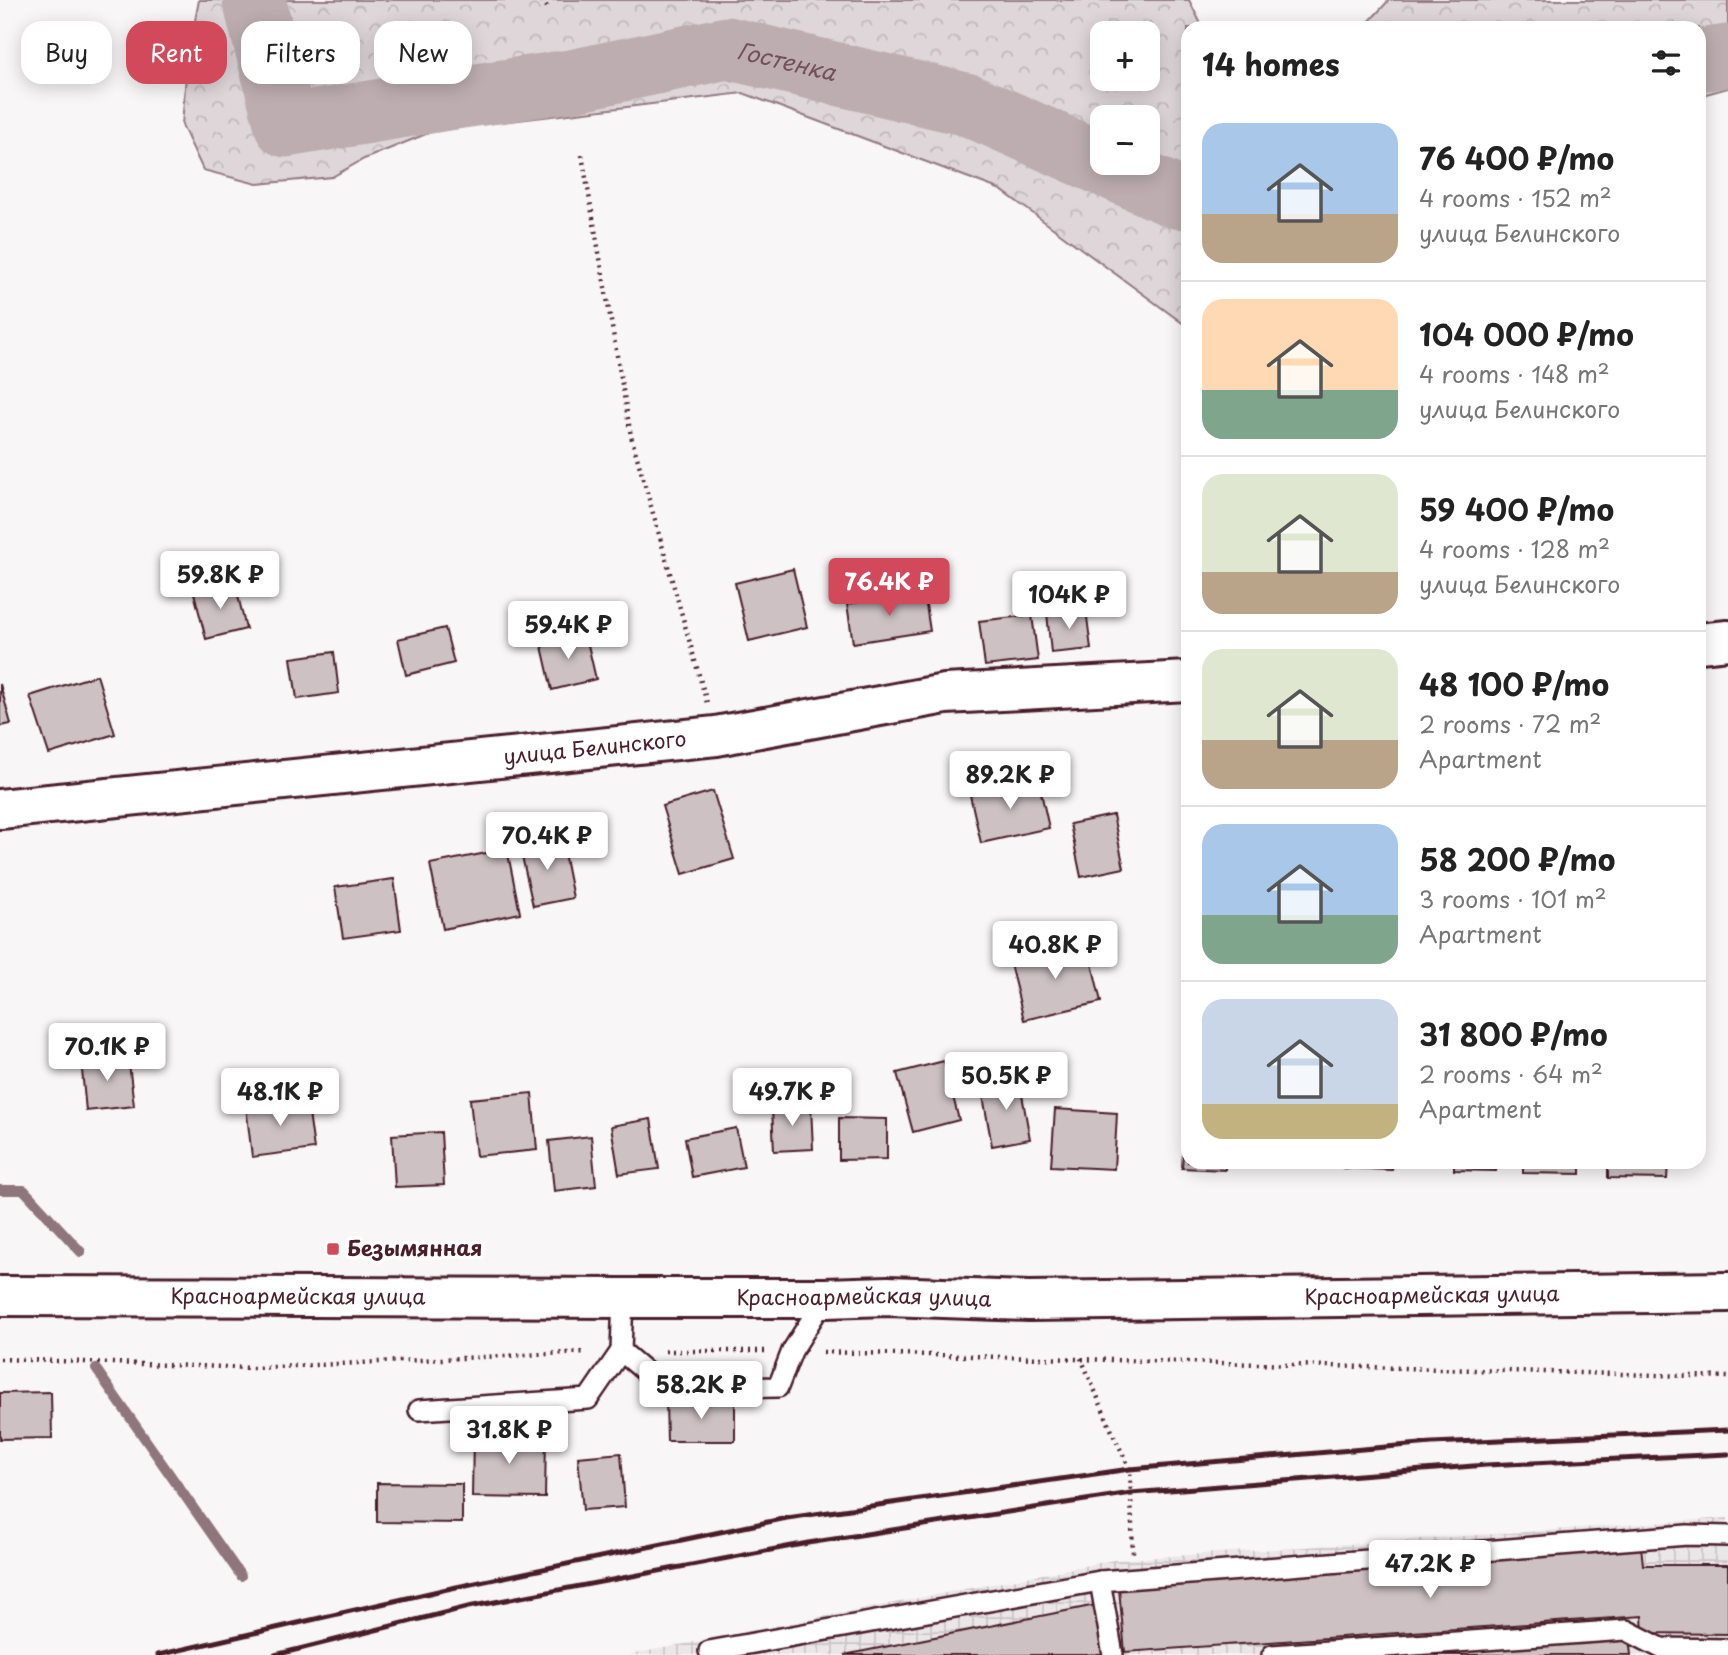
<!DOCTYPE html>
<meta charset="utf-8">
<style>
:root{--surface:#fff;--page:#f2f2f2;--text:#222;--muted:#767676;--line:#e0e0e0;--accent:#d1495b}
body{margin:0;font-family:"Playpen Sans",sans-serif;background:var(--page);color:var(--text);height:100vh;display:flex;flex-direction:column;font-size:26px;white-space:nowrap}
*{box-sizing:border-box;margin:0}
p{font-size:23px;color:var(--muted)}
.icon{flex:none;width:38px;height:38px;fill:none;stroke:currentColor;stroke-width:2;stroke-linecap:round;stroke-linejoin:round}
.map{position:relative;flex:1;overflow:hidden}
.details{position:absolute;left:1181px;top:21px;width:525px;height:1148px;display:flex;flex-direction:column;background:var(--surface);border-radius:21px;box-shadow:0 4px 18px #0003}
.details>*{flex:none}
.guide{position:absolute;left:21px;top:21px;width:665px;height:63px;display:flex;gap:14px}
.controls{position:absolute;left:1090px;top:21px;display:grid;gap:14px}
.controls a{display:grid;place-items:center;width:70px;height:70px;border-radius:14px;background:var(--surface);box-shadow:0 4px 18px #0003;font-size:35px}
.price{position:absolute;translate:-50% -60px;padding:0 16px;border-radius:7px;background:#fff;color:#222;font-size:23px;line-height:46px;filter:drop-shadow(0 2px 4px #0008)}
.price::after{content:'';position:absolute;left:50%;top:42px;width:21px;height:16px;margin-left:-10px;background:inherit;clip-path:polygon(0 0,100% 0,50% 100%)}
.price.active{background:var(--accent);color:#fff}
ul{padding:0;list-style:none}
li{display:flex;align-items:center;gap:21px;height:175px;padding:0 21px}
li+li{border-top:2px solid var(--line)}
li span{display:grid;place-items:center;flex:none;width:196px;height:140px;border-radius:21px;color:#555}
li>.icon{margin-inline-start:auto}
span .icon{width:84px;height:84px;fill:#fffc;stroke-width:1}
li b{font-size:30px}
h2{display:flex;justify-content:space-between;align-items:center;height:84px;padding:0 21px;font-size:30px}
.tag{padding:0 24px;border-radius:21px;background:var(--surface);box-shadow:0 4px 18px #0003;font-size:24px;line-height:63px}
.tag.active{background:var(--accent);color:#fff}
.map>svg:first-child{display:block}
.industrial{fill:url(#industrial-grid)}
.forest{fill:url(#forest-crowns);stroke:#947a82;stroke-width:2;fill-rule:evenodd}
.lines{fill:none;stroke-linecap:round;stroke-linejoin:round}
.stream{stroke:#8f747b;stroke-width:10}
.river{stroke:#bdadb0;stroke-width:63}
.building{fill:#cdc1c4;stroke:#4a1f2b;stroke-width:2}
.lane-casing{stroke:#4a1f2b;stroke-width:24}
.street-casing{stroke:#4a1f2b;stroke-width:44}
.primary-casing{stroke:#4a1f2b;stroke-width:44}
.path{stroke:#4a1f2b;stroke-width:4.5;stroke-dasharray:2 5;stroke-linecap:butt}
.lane{stroke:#fff;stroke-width:19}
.street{stroke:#fff;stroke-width:38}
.primary{stroke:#fff;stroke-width:38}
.rail{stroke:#4a1f2b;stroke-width:5}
.poi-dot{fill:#d1495b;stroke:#fff;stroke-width:2.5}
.labels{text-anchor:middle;stroke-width:7;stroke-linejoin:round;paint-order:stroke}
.street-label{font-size:21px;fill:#4a1f2b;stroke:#fff}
.poi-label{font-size:21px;font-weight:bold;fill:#4a1f2b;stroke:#fff;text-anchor:start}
.water-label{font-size:23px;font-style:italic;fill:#72515a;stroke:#fff}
</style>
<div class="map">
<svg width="1728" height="1655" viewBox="0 0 1728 1655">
<defs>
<pattern id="industrial-grid" width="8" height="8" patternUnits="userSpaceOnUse" patternTransform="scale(1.75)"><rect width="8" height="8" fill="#ebe6e8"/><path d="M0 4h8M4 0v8" fill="none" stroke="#cbc5c7"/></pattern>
<pattern id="forest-crowns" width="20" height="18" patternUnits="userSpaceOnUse" patternTransform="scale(1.75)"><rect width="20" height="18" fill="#ded6d9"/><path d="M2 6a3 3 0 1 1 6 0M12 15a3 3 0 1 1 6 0" fill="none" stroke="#c0b7ba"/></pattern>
</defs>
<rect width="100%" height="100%" fill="#f8f6f7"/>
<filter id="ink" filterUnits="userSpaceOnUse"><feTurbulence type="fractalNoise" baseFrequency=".0143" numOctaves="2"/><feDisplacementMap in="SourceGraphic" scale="14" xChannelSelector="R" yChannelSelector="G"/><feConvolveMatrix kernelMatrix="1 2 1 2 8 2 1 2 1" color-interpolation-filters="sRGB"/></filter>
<g filter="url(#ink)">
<polygon class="industrial" points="1728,1518 1728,1655 628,1655 1114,1560"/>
<g class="forest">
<path d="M 199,0 L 1189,0 L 1203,28 L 1188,28 L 1188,327 L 1001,190 L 743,93 L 436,130 L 364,159 L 332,177 L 257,184 L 203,170 L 182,125 L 187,63 ZM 1102,33 L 1148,33 L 1148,79 L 1102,79 ZM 1102,117 L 1148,117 L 1148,163 L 1102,163 Z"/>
<polygon points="1389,0 1728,0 1728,88 1699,96 1699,28 1354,28 1367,24"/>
</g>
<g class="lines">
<g class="stream">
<polyline points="0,1190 24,1190 81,1252"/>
<polyline points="96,1369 241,1576"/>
</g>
<g class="river">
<path id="s1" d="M 254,0 L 286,126 L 442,100 L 571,81 L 727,48 L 969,105 L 1176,197 L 1188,198"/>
<polyline points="1699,60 1728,56"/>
</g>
</g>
<g class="building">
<polygon points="793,569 807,627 749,641 735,583"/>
<polygon points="235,583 246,629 206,639 194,593"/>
<polygon points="924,592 930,631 853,643 847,604"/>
<polygon points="1086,609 1091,649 1051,653 1047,613"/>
<polygon points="1032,615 1038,660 985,666 979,621"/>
<polygon points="445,628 454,663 406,675 398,639"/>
<polygon points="585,632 596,679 552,690 541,642"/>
<polygon points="334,652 339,693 297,699 291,658"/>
<polygon points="97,675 115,734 49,754 30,696"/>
<polygon points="0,684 11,724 0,726"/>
<polygon points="1038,779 1049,828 981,843 970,795"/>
<polygon points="713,791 734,859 683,874 662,806"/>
<polygon points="1113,815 1124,868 1081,877 1070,824"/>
<polygon points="561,838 573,898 533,906 520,847"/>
<polygon points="507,849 520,913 443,929 430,864"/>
<polygon points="394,879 401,930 343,938 335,887"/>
<polygon points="1087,942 1101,1002 1024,1020 1009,960"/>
<polygon points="128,1055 134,1106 86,1111 81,1060"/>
<polygon points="944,1061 959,1120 913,1132 897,1073"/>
<polygon points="1019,1078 1030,1139 992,1146 981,1085"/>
<polygon points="532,1093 537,1150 476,1156 470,1099"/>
<polygon points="307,1098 314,1149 252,1157 246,1106"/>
<polygon points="811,1106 813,1149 774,1151 772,1108"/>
<polygon points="1055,1109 1117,1113 1114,1169 1051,1166"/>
<polygon points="839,1118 887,1119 887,1159 839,1160"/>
<polygon points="651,1119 659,1169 619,1174 611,1126"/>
<polygon points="1185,1119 1188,1119 1188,1162 1225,1162 1225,1170 1182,1168"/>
<polygon points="736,1128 744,1167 692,1177 685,1138"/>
<polygon points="441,1132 444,1185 395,1187 392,1135"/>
<polygon points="591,1136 596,1186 554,1191 549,1141"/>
<polygon points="1344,1162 1393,1162 1392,1170 1343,1168"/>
<polygon points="1454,1162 1496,1162 1496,1171 1454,1170"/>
<polygon points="1523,1162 1581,1162 1581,1174 1523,1173"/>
<polygon points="1608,1162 1668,1162 1667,1179 1608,1178"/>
<polygon points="51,1392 52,1438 0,1439 0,1393"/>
<polygon points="666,1401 735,1401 735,1441 667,1441"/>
<polygon points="473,1435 546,1436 545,1498 472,1497"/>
<polygon points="621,1453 625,1507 583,1510 578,1457"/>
<polygon points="377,1483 462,1484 462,1523 377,1522"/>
<polygon points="1641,1546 1643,1565 1728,1565 1728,1634 1643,1633 1642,1616 1125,1652 1119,1589"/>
<polygon points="1096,1605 1106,1655 844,1655"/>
<polygon points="1629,1639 1631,1655 1392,1655"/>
</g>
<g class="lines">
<g class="lane-casing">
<g id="lane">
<polyline points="621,1351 666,1389 778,1387 792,1351 825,1298"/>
<polyline points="419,1410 588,1399 621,1351 623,1298"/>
<polyline points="1100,1581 1687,1535 1728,1536"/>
<polyline points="709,1651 1100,1581 1113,1655"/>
<polyline points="1272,1655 1626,1630 1661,1648 1728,1649"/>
</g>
</g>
<g class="street-casing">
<g id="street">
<polyline points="1699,643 1728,640"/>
<path id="s2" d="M 0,809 L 716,736 L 945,694 L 1188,681"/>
</g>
</g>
<g class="primary-casing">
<g id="primary">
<path id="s3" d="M 0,1296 L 623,1298 L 825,1298 L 888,1296 L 1029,1301 L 1728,1292"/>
</g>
</g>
<g class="path">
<polyline points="542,0 547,7"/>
<polyline points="582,155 631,436 707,703"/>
<polyline points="665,1351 765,1351"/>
<polyline points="823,1352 1728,1377"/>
<polyline points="1081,1358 1114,1436 1130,1469 1133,1553"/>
<polyline points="0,1359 254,1368 587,1352"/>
</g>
<use href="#lane" class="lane"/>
<use href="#street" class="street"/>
<use href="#primary" class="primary"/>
<g class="rail">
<polyline points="158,1655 447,1589 787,1518 1130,1469 1432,1443 1728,1430"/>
<polyline points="275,1655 468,1607 808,1543 1131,1493 1486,1465 1728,1454"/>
</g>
</g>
</g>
<rect class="poi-dot" x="326" y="1242" width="14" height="14" rx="3.5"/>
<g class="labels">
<g class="street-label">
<text dy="7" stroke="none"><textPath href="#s2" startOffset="598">улица Белинского</textPath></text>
<text dy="7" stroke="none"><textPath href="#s3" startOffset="1432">Красноармейская улица</textPath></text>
<text dy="7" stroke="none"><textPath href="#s3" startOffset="298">Красноармейская улица</textPath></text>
<text dy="7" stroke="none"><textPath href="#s3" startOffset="864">Красноармейская улица</textPath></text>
</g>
<g class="poi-label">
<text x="347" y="1256">Безымянная</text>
</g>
<g class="water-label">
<text dy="8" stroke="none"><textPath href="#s1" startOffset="639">Гостенка</textPath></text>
</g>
</g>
</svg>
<div class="controls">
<a>+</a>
<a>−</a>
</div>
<b class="price" style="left:220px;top:611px">59.8K ₽</b>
<b class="price active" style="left:889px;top:618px">76.4K ₽</b>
<b class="price" style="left:1069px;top:631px">104K ₽</b>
<b class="price" style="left:568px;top:661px">59.4K ₽</b>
<b class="price" style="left:1010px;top:811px">89.2K ₽</b>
<b class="price" style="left:547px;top:872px">70.4K ₽</b>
<b class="price" style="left:1055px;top:981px">40.8K ₽</b>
<b class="price" style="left:107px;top:1083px">70.1K ₽</b>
<b class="price" style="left:1006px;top:1112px">50.5K ₽</b>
<b class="price" style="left:280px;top:1128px">48.1K ₽</b>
<b class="price" style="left:792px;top:1128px">49.7K ₽</b>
<b class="price" style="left:701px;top:1421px">58.2K ₽</b>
<b class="price" style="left:509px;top:1466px">31.8K ₽</b>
<b class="price" style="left:1430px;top:1600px">47.2K ₽</b>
<div class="guide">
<a class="tag">Buy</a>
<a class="tag active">Rent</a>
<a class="tag">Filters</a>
<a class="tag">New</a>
</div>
<section class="details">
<h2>14 homes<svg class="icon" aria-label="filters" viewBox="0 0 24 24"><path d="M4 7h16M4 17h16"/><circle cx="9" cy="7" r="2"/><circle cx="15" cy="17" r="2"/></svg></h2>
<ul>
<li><span style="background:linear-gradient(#a9c7e8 65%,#b9a48a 0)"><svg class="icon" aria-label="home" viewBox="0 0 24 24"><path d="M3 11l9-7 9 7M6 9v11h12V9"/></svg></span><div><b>76 400 ₽/mo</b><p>4 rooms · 152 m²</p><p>улица Белинского</p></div></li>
<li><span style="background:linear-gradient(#ffd9b3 65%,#7fa58c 0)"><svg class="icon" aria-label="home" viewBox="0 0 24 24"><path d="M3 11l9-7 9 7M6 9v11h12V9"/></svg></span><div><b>104 000 ₽/mo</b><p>4 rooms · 148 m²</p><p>улица Белинского</p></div></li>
<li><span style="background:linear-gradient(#dfe7d0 70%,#b9a48a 0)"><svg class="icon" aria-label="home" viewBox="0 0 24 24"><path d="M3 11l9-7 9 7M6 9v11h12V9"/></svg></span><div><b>59 400 ₽/mo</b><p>4 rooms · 128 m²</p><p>улица Белинского</p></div></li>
<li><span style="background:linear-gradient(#dfe7d0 65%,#b9a48a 0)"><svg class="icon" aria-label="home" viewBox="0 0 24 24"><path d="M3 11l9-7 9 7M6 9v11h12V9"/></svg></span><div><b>48 100 ₽/mo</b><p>2 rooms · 72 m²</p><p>Apartment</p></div></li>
<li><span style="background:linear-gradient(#a9c7e8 65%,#7fa58c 0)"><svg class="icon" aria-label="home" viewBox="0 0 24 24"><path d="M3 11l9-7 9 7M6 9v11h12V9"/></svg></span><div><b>58 200 ₽/mo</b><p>3 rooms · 101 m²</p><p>Apartment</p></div></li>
<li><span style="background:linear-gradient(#c9d6e8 75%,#c2b280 0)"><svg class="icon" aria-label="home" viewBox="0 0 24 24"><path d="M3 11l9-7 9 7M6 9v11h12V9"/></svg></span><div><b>31 800 ₽/mo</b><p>2 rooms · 64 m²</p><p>Apartment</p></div></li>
</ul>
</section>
</div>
